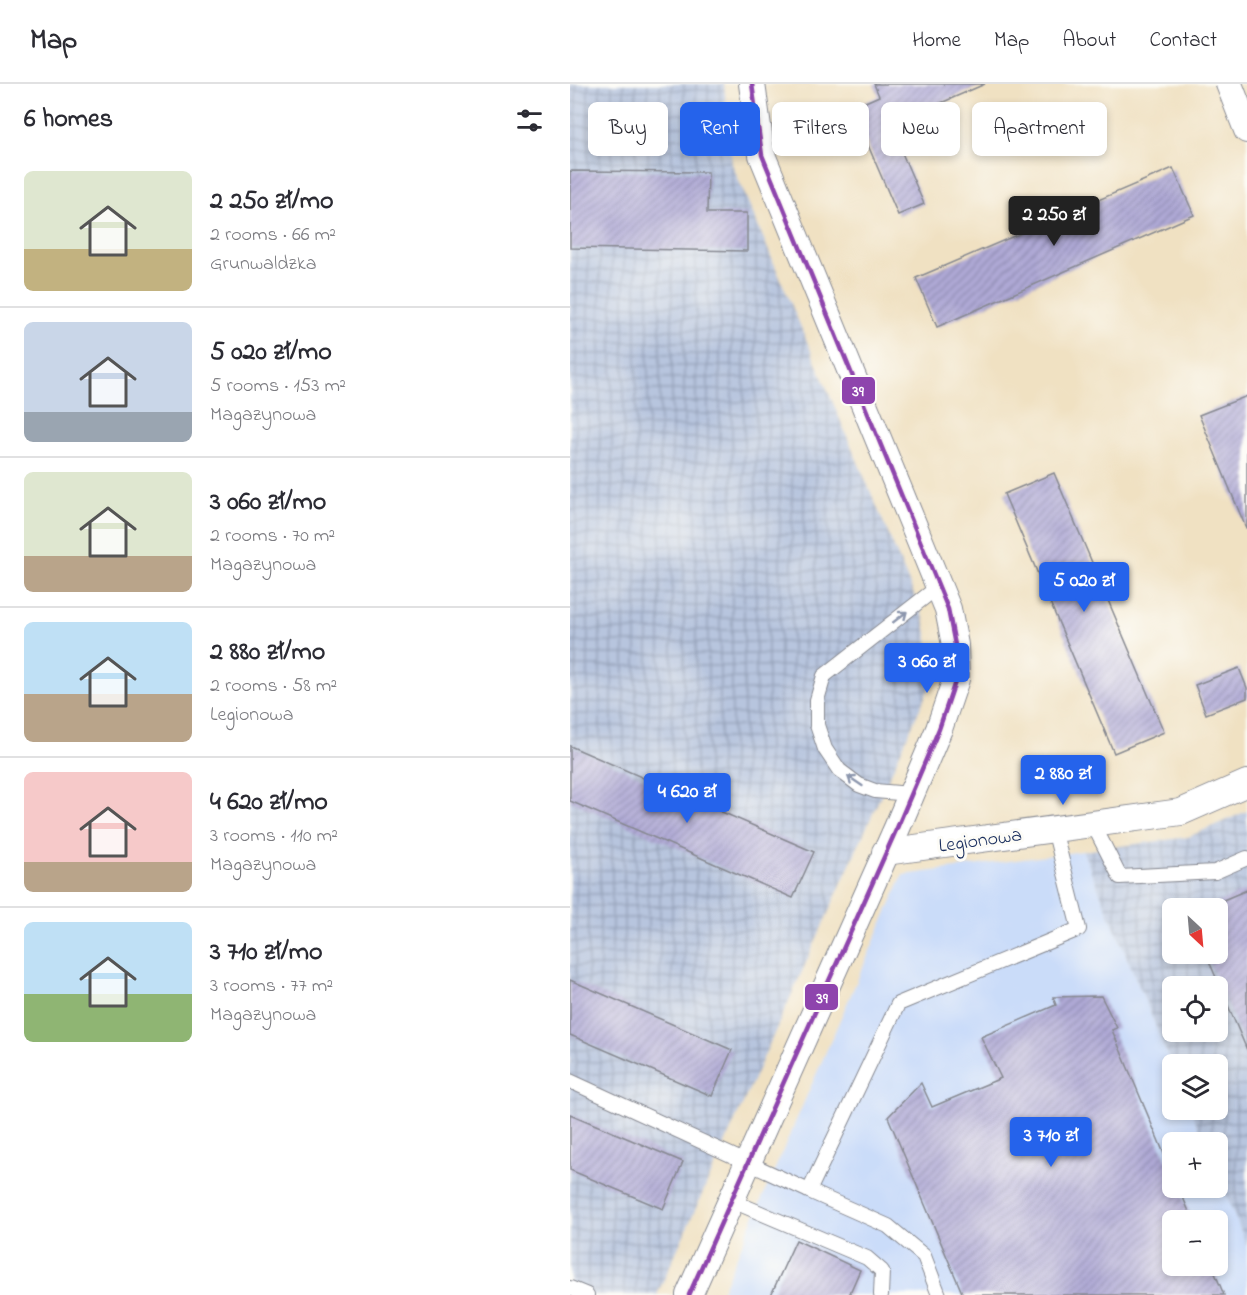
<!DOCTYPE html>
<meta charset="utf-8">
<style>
:root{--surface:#fff;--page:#f2f2f3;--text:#2b2b33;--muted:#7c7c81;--line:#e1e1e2;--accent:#2563eb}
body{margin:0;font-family:"Indie Flower",sans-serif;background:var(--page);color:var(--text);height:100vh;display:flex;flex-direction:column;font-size:22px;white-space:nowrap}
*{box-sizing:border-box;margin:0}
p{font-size:20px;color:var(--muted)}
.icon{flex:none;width:33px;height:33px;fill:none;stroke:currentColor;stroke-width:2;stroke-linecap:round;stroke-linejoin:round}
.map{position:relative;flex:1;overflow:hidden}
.drawer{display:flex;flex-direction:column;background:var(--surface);width:570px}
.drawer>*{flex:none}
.banner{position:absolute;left:18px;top:18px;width:568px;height:54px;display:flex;gap:12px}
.needle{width:39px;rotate:154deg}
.tools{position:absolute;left:592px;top:814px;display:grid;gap:12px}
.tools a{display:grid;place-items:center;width:66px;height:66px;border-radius:9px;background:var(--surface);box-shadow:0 3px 9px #0003;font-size:30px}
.price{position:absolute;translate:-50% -51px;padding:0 14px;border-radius:6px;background:var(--accent);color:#fff;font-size:20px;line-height:39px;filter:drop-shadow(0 2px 3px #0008)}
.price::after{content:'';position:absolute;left:50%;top:36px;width:18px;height:14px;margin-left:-9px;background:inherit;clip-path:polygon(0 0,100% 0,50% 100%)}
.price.on{background:#222;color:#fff}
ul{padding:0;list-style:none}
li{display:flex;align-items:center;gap:18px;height:150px;padding:0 24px}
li+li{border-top:2px solid var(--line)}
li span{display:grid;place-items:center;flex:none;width:168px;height:120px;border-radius:9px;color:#555}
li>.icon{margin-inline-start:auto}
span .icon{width:72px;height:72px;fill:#fffc;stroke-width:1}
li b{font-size:26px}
h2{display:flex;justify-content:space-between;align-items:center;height:72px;padding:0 24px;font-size:26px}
.tag{padding:0 21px;border-radius:9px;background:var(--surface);box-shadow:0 3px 9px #0003;font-size:21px;line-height:54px}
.tag.on{background:var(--accent);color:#fff}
header{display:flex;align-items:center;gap:36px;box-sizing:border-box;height:84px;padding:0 30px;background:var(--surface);border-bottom:2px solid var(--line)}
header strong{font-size:28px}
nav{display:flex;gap:33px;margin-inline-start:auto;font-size:21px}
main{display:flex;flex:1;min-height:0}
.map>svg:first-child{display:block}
.built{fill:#cadcf9;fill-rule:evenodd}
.industrial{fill:url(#industrial-grid);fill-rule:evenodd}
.building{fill:url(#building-hatch)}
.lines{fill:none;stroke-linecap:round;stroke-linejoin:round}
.lane-casing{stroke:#868890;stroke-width:16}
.street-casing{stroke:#868890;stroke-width:28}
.lane{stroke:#fff;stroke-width:14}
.street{stroke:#fff;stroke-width:26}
.bus-1-casing{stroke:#fdfcf7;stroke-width:9}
.bus-1{stroke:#8e44ad;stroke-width:4.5}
.oneway{stroke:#8d97ae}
.labels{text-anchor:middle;stroke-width:6;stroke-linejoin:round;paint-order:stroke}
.street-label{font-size:20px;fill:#1b2f5e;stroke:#fdfcf7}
.line-badge{stroke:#fdfcf7;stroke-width:2}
.badge-label{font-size:16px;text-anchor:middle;font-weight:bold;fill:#fff}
</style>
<header>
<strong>Map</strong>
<nav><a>Home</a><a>Map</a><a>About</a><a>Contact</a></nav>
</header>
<main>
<section class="drawer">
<h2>6 homes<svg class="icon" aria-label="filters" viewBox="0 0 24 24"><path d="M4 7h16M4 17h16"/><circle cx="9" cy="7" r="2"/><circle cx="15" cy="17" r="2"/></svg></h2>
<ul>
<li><span style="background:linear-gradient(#dfe7d0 65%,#c2b280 0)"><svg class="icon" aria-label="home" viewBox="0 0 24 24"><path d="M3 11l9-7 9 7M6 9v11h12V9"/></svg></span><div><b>2 250 zł/mo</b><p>2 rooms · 66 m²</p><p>Grunwaldzka</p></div></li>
<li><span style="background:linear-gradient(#c9d6e8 75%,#9aa5b1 0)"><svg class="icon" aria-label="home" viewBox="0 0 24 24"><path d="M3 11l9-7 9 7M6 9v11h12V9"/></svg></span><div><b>5 020 zł/mo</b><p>5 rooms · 153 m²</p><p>Magazynowa</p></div></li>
<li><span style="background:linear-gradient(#dfe7d0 70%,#b9a48a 0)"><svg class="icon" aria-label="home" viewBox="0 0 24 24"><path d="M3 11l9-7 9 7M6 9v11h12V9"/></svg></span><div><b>3 060 zł/mo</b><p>2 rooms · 70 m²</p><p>Magazynowa</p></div></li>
<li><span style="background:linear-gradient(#bfe0f5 60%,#b9a48a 0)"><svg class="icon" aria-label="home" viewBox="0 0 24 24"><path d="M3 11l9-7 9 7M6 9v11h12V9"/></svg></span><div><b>2 880 zł/mo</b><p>2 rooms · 58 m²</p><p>Legionowa</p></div></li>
<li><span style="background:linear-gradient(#f6c9c9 75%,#b9a48a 0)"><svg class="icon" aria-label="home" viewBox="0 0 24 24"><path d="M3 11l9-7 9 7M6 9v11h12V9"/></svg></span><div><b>4 620 zł/mo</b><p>3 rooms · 110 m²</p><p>Magazynowa</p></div></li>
<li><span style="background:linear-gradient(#bfe0f5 60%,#8fb573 0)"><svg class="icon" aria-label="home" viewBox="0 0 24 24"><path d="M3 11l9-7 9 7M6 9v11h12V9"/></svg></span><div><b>3 710 zł/mo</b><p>3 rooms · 77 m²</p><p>Magazynowa</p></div></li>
</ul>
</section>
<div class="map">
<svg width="677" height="1211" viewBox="0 0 677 1211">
<defs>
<pattern id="industrial-grid" width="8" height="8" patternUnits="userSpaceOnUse" patternTransform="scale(1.5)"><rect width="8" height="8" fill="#b7c5de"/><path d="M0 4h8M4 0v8" fill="none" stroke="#94a0b7"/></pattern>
<pattern id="building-hatch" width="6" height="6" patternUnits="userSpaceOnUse" patternTransform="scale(1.5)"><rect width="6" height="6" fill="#afa9d5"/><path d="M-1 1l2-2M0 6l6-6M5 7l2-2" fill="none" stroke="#8e8ab0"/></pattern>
</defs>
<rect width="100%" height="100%" fill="#fdfcf7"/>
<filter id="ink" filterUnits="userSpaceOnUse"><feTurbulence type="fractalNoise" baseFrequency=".0167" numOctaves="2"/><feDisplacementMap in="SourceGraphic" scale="12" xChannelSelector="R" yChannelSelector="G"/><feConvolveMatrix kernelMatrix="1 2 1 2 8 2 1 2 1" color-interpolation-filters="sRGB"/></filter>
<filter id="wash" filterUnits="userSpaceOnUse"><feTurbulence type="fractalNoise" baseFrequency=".008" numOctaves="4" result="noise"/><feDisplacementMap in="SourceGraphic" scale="24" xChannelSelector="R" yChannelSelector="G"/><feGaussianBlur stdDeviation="1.35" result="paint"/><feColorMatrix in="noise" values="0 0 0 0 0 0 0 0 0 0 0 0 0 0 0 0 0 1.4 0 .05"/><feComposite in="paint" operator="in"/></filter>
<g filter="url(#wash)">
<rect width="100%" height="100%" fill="#f0e1c2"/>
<path class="built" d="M 513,767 L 603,983 L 603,1026 L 621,1026 L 635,1059 L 603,1059 L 603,1104 L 648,1104 L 648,1091 L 677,1161 L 677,1211 L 150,1211 L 333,791 ZM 603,1137 L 648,1137 L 648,1182 L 603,1182 Z"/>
<g class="industrial">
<polygon points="0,0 154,0 162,80 354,534 365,591 87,1211 0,1211"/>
<path d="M 677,727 L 677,1161 L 648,1091 L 648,1059 L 635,1059 L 621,1026 L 648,1026 L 648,981 L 603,981 L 603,983 L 513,767 L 618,753 ZM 603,825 L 648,825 L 648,870 L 603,870 ZM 603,903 L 648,903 L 648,948 L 603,948 Z"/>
</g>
<g id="blocks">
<g class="building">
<polygon points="304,0 415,0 320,41 354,120 328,131 282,24 309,12"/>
<polygon points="603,84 624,131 367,243 346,194"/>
<polygon points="0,87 138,88 137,129 177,129 177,167 0,164"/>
<polygon points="677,312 677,444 676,444 629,331"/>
<polygon points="484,389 594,648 544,669 434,410"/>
<polygon points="669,584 677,604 677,614 636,630 625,601"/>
<polygon points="0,662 244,768 223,814 0,717"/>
<polygon points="677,806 677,966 636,870 648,870 648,825 632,825"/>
<polygon points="0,896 162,966 142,1012 0,951"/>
<polygon points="531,912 547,944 542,946 603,1091 603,1104 609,1104 623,1137 603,1137 603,1182 642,1182 654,1211 393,1211 318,1033 351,999 362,1023 431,994 411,953 486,921 483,913"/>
<polygon points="0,1030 113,1078 93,1125 0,1086"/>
<polygon points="226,1156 290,1186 279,1211 201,1211"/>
</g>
</g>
</g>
<g filter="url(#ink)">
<use href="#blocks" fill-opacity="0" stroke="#868890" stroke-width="1.5"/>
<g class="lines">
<g class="lane-casing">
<g id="lane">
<polyline points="341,710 305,707 289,701 269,686 255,665 247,641 247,616 254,592 369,502"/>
<polyline points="523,740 550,793 645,788 677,774"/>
<polyline points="0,997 239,1107 328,920 509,845 484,745"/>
<polyline points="239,1107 318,1142 354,1172 369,1211"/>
<polyline points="160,1116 297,1174 312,1187 311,1211"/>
<polyline points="0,1204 17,1211"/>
</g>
</g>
<g class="street-casing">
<g id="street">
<polyline points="659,0 677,46"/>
<polyline points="315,768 611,728 677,699"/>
<polyline points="119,1211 327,744 369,645 386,595 385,561 378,525 192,71 182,0"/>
</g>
</g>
<use href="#lane" class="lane"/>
<use href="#street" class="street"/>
<g class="bus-1-casing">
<polyline id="bus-1" points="119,1211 327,744 369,645 386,595 385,561 378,525 192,71 182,0"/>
</g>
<use href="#bus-1" class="bus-1"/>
</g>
<defs><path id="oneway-shaft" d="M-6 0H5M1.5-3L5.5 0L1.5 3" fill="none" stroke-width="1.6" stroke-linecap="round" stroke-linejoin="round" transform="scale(1.5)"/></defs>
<g class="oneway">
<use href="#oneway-shaft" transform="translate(330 533) rotate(-38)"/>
<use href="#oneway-shaft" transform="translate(285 697) rotate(-146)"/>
</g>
</g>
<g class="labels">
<g class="street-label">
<text transform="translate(410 755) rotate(-8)" y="7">Legionowa</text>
</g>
</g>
<g class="line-badge">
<rect x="271" y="292" width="35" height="29" rx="6" fill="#8e44ad"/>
<rect x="234" y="899" width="35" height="28" rx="6" fill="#8e44ad"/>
</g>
<g class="badge-label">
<text x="288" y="312">39</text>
<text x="252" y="919">39</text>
</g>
</svg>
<div class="tools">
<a><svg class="needle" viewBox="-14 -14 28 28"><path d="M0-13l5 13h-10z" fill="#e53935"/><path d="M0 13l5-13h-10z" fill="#7c7c81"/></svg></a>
<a><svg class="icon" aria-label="locate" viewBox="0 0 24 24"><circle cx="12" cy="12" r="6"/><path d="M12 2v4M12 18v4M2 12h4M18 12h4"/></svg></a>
<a><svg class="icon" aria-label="layers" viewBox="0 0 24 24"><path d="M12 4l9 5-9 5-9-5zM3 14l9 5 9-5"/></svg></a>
<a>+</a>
<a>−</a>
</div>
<b class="price on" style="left:484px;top:163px">2 250 zł</b>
<b class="price" style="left:514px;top:529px">5 020 zł</b>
<b class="price" style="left:357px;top:610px">3 060 zł</b>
<b class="price" style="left:493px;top:722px">2 880 zł</b>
<b class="price" style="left:117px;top:740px">4 620 zł</b>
<b class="price" style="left:481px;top:1084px">3 710 zł</b>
<div class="banner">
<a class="tag">Buy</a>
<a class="tag on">Rent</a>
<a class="tag">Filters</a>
<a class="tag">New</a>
<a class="tag">Apartment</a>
</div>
</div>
</main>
